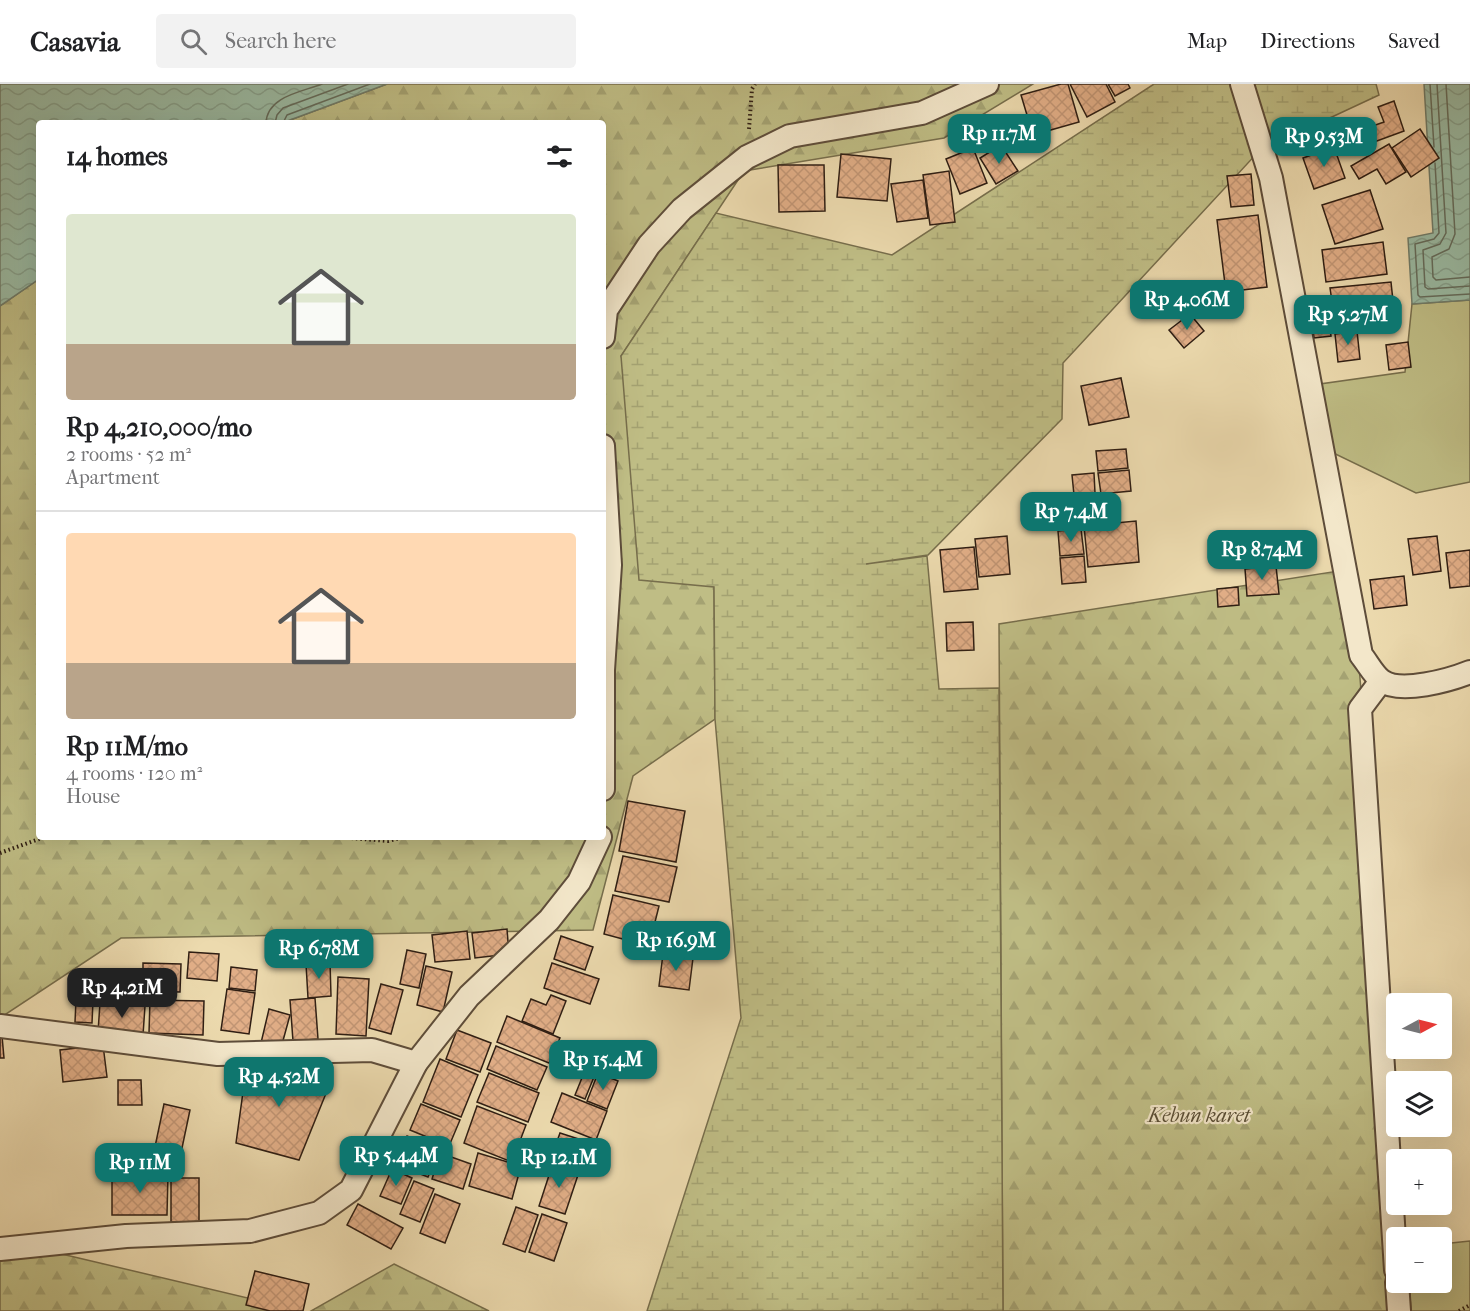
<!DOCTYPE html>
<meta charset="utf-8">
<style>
:root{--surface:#fff;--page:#f2f2f2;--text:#202124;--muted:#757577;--line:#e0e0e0;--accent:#0f766e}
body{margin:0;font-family:"IM FELL French Canon",serif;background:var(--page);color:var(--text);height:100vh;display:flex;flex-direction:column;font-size:22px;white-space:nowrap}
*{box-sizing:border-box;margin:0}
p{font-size:20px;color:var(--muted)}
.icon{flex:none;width:33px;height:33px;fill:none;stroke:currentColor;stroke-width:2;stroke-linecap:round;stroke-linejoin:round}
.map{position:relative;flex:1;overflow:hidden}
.drawer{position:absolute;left:36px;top:36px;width:570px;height:720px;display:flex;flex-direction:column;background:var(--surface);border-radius:6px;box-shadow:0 6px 24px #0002}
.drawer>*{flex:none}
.needle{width:39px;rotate:83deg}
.buttons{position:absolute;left:1386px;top:909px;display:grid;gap:12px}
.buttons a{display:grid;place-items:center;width:66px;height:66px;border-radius:6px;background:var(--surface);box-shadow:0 6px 24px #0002;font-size:30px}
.price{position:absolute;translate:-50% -51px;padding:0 14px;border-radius:12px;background:var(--accent);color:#fff;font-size:20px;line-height:39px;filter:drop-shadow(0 2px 3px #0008)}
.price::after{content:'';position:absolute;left:50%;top:36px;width:18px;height:14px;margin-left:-9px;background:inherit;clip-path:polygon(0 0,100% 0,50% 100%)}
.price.current{background:#222;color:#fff}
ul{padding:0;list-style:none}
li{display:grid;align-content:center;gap:12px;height:318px;padding:0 30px}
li+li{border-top:2px solid var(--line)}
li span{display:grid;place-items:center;height:186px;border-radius:6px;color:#555}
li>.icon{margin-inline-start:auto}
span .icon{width:108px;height:108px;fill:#fffc;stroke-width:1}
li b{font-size:26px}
h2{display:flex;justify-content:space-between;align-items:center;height:72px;padding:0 30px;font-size:26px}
header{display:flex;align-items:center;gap:36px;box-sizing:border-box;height:84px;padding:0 30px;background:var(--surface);border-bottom:2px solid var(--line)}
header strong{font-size:28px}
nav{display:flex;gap:33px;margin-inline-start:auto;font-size:21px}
.search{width:420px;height:54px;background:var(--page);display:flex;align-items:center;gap:15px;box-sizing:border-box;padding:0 21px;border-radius:6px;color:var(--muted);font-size:22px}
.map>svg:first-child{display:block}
.green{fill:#bfbd85;stroke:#776e4c;stroke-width:1.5}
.forest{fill:url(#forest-firs);stroke:#776e4c;stroke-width:1.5}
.wetland{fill:url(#wetland-marsh);stroke:#776e4c;stroke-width:1.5}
.water{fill:url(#water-waves);stroke:#6f7c6a;stroke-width:1.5}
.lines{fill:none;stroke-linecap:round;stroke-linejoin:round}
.shore{stroke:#646c5c;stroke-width:1.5}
.building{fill:url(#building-cross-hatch);stroke:#2f1e13;stroke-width:1.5}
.street-casing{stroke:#5e4d3a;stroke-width:26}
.path{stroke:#2f1e13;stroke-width:4;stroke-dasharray:1.5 3;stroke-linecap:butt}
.street{stroke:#f3e7ca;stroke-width:22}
.labels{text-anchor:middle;stroke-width:4.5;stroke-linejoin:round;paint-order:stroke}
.park-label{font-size:20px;font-style:italic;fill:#5a4e35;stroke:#f3e7ca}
</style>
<header>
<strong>Casavia</strong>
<div class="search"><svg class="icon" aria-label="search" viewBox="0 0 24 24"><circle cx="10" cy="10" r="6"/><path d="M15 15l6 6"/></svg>Search here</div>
<nav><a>Map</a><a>Directions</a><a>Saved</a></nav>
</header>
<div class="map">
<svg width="1470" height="1227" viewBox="0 0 1470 1227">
<defs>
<pattern id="forest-firs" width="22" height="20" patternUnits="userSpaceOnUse" patternTransform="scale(1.5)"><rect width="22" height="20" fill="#bfbd85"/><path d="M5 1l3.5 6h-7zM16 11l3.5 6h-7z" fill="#a4a272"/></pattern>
<pattern id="wetland-marsh" width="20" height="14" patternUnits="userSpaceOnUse" patternTransform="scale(1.5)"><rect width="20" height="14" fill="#bfbd85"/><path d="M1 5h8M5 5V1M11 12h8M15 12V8" fill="none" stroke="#a4a272"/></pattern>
<pattern id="water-waves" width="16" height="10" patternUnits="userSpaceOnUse" patternTransform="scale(1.5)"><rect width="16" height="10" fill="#9abba4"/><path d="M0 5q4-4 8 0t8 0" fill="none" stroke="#85a08c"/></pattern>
<pattern id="building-cross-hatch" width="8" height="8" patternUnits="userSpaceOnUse" patternTransform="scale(1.5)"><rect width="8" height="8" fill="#e1ae87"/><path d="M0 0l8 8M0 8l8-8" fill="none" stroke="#c19574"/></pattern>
</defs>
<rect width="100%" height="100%" fill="#ecdaae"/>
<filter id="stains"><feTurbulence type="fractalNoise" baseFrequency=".00333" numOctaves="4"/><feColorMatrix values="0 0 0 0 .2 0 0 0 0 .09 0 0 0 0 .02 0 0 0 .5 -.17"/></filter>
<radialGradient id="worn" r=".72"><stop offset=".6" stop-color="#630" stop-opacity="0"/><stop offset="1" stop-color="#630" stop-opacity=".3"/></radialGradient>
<g class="green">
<polygon points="1470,216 1470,398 1416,409 1323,364 1320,300 1405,288 1412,220"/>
<polygon points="1470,1157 1470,1227 1411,1227 1409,1199 1442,1198 1442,1160"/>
</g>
<g class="forest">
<polygon points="387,0 1033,0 944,54 744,87 621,272 714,503 715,635 633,692 593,846 121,854 0,934 0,222 39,195 39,753 603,753 603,39 282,39"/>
<polygon points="1351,485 1406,1153 1396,1154 1396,1198 1409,1199 1411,1227 1003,1227 999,540"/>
<polygon points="32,1163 303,1227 0,1227 0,1165"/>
<polygon points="394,1180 489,1227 311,1227"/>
</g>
<polygon class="wetland" points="1154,0 1376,0 1379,11 1259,67 1063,279 1062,335 928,471 866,480 927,472 939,605 999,604 1003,1227 647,1227 741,934 715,635 714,503 639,496 621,272 716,129 892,171"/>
<g class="water">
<polygon points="0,0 387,0 282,39 39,39 39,195 0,222"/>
<polygon points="1424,0 1470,0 1470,216 1412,220 1408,154 1433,149"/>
</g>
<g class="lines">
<g class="shore">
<polyline points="1430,0 1434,63"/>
<polyline points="1437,0 1446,149 1440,160 1423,166 1425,203 1428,205 1470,202"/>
<polyline points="1446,0 1455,150 1449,165 1432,173 1433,193 1436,196 1470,193"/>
<path d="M 266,39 C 267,12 302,8 322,0"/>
<polyline points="275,39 277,31 283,24 348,0"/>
<polyline points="283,39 287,31 370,0"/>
<polyline points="1435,79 1439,149 1434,155 1415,160 1418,211 1420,213 1470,210"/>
</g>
</g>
<g class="building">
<polygon points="1061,0 1068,0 1079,38 1033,51 1021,11"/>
<polygon points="1070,0 1106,0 1115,18 1087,33"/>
<polygon points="1108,0 1128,0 1130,4 1115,12"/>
<polygon points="1394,17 1404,47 1355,65 1350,50 1384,38 1378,23"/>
<polygon points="1420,45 1439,74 1411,93 1392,64"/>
<polygon points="1389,60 1406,88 1386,100 1377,85 1359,95 1351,82"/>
<polygon points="1001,61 1018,87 996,100 980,74"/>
<polygon points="1334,63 1345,94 1314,105 1303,74"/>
<polygon points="973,64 987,99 960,110 946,75"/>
<polygon points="841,70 891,75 887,117 837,113"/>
<polygon points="778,81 824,81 825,127 779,128"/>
<polygon points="949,87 955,138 930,141 923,91"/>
<polygon points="1251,90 1254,121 1231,123 1227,92"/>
<polygon points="923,96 928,134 897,138 891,100"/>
<polygon points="1370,106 1383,145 1335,160 1322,121"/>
<polygon points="1258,131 1267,203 1226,208 1217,136"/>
<polygon points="1383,158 1387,190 1326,198 1322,166"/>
<polygon points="1391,198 1393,217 1333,224 1330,204"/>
<polygon points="1328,228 1331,252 1314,254 1311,230"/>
<polygon points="1190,230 1204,247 1184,264 1169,246"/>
<polygon points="1357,247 1360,275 1338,278 1335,250"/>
<polygon points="1408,258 1411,283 1389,286 1386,261"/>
<polygon points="1121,294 1129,333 1089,341 1081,302"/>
<polygon points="1126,365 1128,384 1098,387 1096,367"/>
<polygon points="1129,386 1131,407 1101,410 1098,389"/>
<polygon points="1094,389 1095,409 1074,411 1072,391"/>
<polygon points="1107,411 1110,438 1063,442 1060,415"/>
<polygon points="1136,437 1139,478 1088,483 1084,442"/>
<polygon points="1081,445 1084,470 1060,472 1058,447"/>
<polygon points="1007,452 1010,490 979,493 975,455"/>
<polygon points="1437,452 1441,487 1413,491 1408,455"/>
<polygon points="974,463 978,505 944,508 940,466"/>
<polygon points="1470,466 1470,502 1450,504 1446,469"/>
<polygon points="1084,472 1086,498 1062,500 1060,474"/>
<polygon points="1276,482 1279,510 1247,512 1245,485"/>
<polygon points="1404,492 1407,521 1374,525 1370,496"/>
<polygon points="1238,503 1239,521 1218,523 1217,505"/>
<polygon points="973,538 974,566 947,567 946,539"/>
<polygon points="628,717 685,727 676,778 619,767"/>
<polygon points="623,772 677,783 669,818 615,807"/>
<polygon points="613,811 659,822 649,862 604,850"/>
<polygon points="507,845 509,870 475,874 472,849"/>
<polygon points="467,847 470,875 435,878 432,851"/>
<polygon points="561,852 593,863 585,886 554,875"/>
<polygon points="407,866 426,870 419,904 400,900"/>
<polygon points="189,868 219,870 217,897 187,894"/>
<polygon points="663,870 693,874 689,906 659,902"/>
<polygon points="330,878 331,912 308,914 306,880"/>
<polygon points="143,879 181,880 180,908 143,907"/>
<polygon points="552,879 599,895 590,920 544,904"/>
<polygon points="426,882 452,888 443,928 417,921"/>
<polygon points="231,883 257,886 255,907 229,904"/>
<polygon points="338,893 369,895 366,952 336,950"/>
<polygon points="381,900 403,906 391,950 369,944"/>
<polygon points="227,905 255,909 249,950 221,946"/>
<polygon points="551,911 566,917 553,950 522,937 531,915 546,921"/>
<polygon points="315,914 318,955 293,957 290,916"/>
<polygon points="76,916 93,917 92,939 75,938"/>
<polygon points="150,916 204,917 203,951 149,949"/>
<polygon points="100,919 145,922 143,951 98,948"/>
<polygon points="269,925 290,931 281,964 261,959"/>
<polygon points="507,932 560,954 549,979 497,958"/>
<polygon points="457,946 491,959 480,988 446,975"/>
<polygon points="0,952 2,952 4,974 0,974"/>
<polygon points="103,961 107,993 63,998 60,966"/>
<polygon points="496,962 547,983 537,1006 487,985"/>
<polygon points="440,975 478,991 461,1033 423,1018"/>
<polygon points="264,977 331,997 299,1076 236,1059 247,979"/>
<polygon points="586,984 596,988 585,1015 575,1011"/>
<polygon points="489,989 539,1009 528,1038 477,1018"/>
<polygon points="598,989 618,997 607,1025 587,1017"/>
<polygon points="118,996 141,996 142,1021 118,1021"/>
<polygon points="562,1009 607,1027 596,1056 551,1038"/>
<polygon points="164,1020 190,1026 178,1083 152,1077"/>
<polygon points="421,1020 460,1036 449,1062 410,1046"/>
<polygon points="477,1022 526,1041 512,1078 464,1059"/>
<polygon points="560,1049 588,1058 579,1084 551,1074"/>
<polygon points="407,1052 439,1066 428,1093 395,1080"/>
<polygon points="440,1069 471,1080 463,1105 432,1095"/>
<polygon points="478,1069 521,1082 512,1115 469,1102"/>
<polygon points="553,1079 579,1088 565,1130 539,1122"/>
<polygon points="392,1085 412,1094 401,1120 380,1112"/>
<polygon points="112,1088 168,1089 167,1131 112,1131"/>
<rect x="171" y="1094" width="28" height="44"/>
<polygon points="414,1097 434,1105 420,1138 400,1130"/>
<polygon points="435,1110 460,1120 445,1159 420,1149"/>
<polygon points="358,1120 403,1144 391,1165 347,1141"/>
<polygon points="516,1123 538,1131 525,1168 503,1160"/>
<polygon points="542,1130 567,1139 554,1177 529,1168"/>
<polygon points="255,1187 309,1200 303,1227 270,1227 246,1221"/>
</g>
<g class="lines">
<g class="street-casing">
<g id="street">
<path d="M 1242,0 L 1271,94 L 1361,571 C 1367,578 1374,592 1382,597 C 1401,610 1450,596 1470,588"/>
<polyline points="603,253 606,226 649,161 682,125 747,73 790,52 922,29 987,0"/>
<polyline points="603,362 610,481 603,586 603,705"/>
<polyline points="1381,597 1360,625 1396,1186"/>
<polyline points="0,942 218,970 372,966 416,979"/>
<polyline points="0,1165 126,1152 250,1147 319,1129 351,1106 416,979 469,912 549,836 579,798 600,753"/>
<polyline points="1397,1198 1399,1227"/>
</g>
</g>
<g class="path">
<polyline points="749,45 752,5 755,0"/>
<polyline points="338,753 388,757 404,753"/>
<polyline points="0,769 45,753"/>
<polyline points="1459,1227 1470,1221"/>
</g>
<use href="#street" class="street"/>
</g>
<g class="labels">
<g class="park-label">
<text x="1199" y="1038">Kebun karet</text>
</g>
</g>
<rect width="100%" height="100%" filter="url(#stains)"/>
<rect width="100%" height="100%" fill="url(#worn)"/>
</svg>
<div class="buttons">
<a><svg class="needle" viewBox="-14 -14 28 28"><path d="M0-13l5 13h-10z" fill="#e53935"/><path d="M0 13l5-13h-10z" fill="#757577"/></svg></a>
<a><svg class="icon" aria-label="layers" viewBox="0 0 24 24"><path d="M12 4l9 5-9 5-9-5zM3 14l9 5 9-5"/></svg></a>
<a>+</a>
<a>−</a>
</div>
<b class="price" style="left:999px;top:81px">Rp 11.7M</b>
<b class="price" style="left:1324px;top:84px">Rp 9.53M</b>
<b class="price" style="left:1187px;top:247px">Rp 4.06M</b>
<b class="price" style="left:1348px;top:262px">Rp 5.27M</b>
<b class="price" style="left:1071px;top:459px">Rp 7.4M</b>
<b class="price" style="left:1262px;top:497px">Rp 8.74M</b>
<b class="price" style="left:676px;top:888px">Rp 16.9M</b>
<b class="price" style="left:319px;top:896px">Rp 6.78M</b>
<b class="price current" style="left:122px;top:935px">Rp 4.21M</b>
<b class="price" style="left:603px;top:1007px">Rp 15.4M</b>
<b class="price" style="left:279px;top:1024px">Rp 4.52M</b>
<b class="price" style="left:396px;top:1103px">Rp 5.44M</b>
<b class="price" style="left:559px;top:1105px">Rp 12.1M</b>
<b class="price" style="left:140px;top:1110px">Rp 11M</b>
<section class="drawer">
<h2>14 homes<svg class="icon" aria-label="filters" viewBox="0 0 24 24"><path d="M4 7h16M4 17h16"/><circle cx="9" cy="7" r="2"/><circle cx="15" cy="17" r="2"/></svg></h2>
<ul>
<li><span style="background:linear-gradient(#dfe7d0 70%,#b9a48a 0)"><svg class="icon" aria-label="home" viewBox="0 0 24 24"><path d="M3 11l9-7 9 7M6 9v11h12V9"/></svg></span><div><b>Rp 4,210,000/mo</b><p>2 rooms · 52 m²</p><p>Apartment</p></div></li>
<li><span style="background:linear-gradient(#ffd9b3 70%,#b9a48a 0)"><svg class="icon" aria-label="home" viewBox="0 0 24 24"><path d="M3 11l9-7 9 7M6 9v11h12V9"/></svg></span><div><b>Rp 11M/mo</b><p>4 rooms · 120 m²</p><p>House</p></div></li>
</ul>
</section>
</div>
